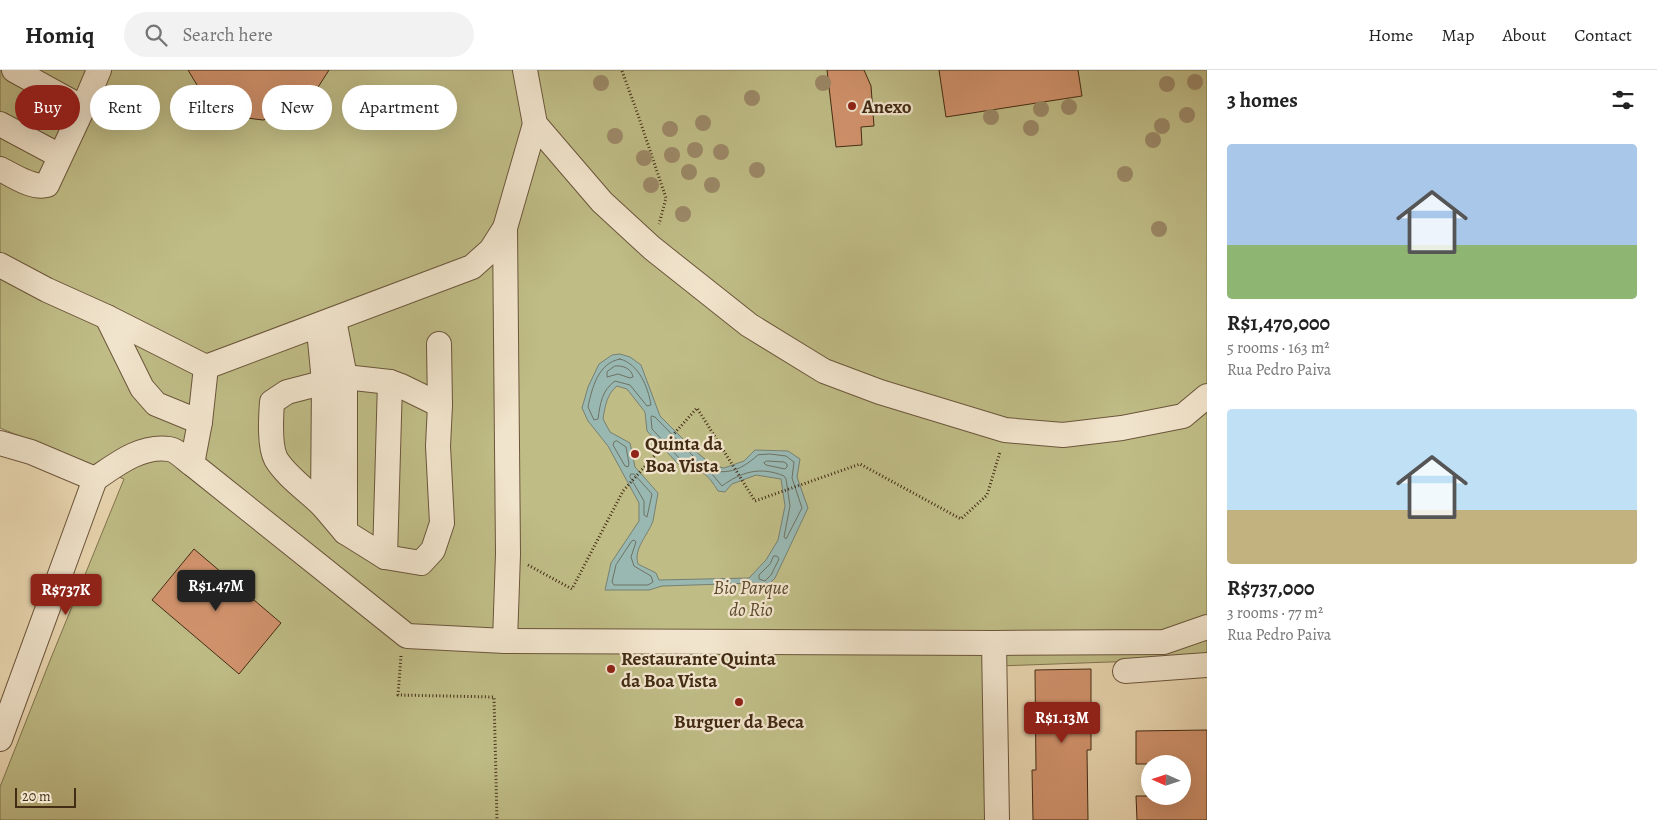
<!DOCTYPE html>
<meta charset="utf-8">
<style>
:root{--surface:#fff;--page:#f2f2f2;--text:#222;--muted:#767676;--line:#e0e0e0;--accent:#8f2418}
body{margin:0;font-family:Alegreya,serif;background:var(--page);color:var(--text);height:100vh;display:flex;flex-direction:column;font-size:19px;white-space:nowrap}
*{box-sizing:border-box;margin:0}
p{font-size:16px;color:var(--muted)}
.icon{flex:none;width:28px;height:28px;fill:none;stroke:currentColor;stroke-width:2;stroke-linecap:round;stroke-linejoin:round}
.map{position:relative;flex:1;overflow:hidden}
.side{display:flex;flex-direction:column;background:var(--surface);width:450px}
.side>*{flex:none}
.hud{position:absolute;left:15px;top:15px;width:475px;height:45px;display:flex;gap:10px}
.needle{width:32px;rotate:273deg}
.buttons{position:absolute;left:1141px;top:685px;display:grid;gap:10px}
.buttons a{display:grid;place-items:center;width:50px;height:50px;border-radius:50%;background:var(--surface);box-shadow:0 5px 20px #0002;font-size:25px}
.scale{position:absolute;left:15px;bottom:12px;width:61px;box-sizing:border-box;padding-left:5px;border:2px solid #432c14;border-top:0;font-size:14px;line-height:18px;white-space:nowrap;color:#432c14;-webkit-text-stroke:4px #f1e4cc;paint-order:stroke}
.price{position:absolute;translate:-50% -42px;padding:0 11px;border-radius:5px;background:var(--accent);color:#fff;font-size:16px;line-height:32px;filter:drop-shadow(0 1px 2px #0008)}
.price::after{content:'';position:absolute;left:50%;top:30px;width:15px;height:11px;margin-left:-8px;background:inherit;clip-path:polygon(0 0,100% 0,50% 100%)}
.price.on{background:#222;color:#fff}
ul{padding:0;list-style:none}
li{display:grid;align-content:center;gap:10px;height:265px;padding:0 20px}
li span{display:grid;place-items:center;height:155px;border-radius:5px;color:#555}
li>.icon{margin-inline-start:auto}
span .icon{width:90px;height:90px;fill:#fffc;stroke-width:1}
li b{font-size:21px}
h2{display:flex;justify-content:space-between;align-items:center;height:60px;padding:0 20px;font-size:21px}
.tag{padding:0 18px;border-radius:22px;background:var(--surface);box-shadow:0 5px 20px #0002;font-size:18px;line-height:45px}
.tag.on{background:var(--accent);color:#fff}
header{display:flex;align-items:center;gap:30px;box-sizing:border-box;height:70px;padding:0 25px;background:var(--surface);border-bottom:1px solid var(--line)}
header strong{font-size:24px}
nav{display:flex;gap:28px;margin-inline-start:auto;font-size:18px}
.search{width:350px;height:45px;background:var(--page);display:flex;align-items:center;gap:12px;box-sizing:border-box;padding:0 18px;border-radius:28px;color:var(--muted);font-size:19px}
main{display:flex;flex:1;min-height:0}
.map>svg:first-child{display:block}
.green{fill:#bfbc86;stroke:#81744d}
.water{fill:#99b8b2;stroke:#778073;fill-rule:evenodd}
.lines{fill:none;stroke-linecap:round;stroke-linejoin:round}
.shore{stroke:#6e7263;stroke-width:1}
.building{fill:#d1936d;stroke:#432c14}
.minor-casing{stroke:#6c563b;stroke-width:26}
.path{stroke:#432c14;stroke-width:3;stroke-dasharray:1 2.5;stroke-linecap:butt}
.minor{stroke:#f1e4cc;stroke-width:24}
.tree{fill:#9b8867}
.poi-dot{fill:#8f2418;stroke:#f1e4cc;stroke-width:2}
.labels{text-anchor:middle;stroke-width:4.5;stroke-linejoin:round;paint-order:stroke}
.poi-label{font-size:19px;font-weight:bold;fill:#432c14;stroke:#f1e4cc;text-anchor:start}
.park-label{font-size:19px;font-style:italic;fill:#5c492b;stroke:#f1e4cc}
</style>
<header>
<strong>Homiq</strong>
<div class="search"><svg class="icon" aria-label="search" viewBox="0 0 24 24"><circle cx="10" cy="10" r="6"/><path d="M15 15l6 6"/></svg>Search here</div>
<nav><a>Home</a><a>Map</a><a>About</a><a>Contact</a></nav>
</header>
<main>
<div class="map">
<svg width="1207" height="750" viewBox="0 0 1207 750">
<rect width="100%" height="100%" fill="#e9d6b0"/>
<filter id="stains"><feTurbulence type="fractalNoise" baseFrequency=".004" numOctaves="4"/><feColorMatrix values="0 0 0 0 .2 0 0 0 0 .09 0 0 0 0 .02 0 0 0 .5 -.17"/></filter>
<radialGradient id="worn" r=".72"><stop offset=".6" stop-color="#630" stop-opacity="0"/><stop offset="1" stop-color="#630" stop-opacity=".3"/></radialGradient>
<polygon class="green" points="0,0 1207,0 1207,587 1138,591 999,596 1005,750 0,750 0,717 51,588 124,409 0,358"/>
<path class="water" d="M 620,284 L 630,287 L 641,295 L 660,346 L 694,380 L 712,395 L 724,398 L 744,391 L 755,380 L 788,381 L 800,389 L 797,407 L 808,438 L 775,508 L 765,518 L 756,513 L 662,516 L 649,520 L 605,520 L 611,493 L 639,451 L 639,433 L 608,376 L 588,351 L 582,338 L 588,317 L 599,294 L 612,285 ZM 617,316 L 627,319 L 645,342 L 647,361 L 681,397 C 699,395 709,406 718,421 L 725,422 L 732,414 L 756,405 L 781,409 L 785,436 L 778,470 L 766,490 L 749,508 L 659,510 L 656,503 L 638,494 C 633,479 648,465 653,451 C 655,442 656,432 658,423 L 635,397 L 630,373 L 610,362 L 603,349 C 605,336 607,324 617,316 Z"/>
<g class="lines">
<g class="shore">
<path d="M 620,289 C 639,294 648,317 651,335 L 647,336 L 630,315 L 615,311 C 602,320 600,334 598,349 L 594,350 L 588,337 C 592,318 598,293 620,289 Z"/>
<path d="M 615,296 C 623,295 632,299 633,307 L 630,308 L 618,304 L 607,307 L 607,302 Z"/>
<polygon points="652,346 655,347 694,387 694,391 682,391 652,359 651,348"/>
<polygon points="617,371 626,377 629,394 628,397 625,396 613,375 614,372"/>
<path d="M 770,384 L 786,386 L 794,392 L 792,408 L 802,438 L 786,469 L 784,467 L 790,436 L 786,409 L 784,406 C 760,396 741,402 722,416 L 712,404 L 714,401 C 733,404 744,397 758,385 Z"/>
<polygon points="767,391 784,392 787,394 787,397 785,399 766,395 764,393"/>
<polygon points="631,404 634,404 652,424 647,447 644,445 644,431 630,407"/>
<polygon points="632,471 634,470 636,472 631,487 634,496 651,506 653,512 648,515 614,515 612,512 616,495"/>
<polygon points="774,486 777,486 779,489 771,505 765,511 759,509 759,505 770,494"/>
</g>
</g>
<g class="building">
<polygon points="188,0 329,0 315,22 298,38 287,44 263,50 239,47 217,37 200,20"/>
<polygon points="827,0 864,0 871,16 874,56 861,57 862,75 836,77"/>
<polygon points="939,0 1078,0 1082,26 946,47"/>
<polygon points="194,479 281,553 239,604 152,530"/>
<polygon points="1091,599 1091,680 1087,680 1088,750 1033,750 1032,700 1036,700 1035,600"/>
<polygon points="1207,660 1207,750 1137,750 1136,726 1182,726 1182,694 1136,694 1136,661"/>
</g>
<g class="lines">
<g class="minor-casing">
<g id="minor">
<polyline points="14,0 83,38"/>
<polyline points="525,0 535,54 602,132 652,178 749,255 824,301 880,322 1005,360 1063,365 1122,358 1183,346 1207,326"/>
<polyline points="0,54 60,86"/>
<path d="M 0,99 C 13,105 32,119 47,115 L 83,38 L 99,0"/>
<polyline points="0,195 47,220 107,247 206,297"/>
<polyline points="107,247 142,318 156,334 200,352"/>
<polyline points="334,250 345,307 345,462"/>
<polyline points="316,257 320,270 324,312 323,436 345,462 385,487 421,493 433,480 442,453 438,376 440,335 439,274"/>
<polyline points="0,373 31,382 95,409"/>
<polyline points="192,394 200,352 206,297 472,197 491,180 505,158"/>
<path d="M 95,409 C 117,394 141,375 169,379 C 177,380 186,390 192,394 L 407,566 L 505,571 L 994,573 L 1164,572 L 1207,557"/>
<path d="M 323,436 C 309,422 286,406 276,389 C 269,376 271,347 272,332 L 287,322 L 345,307 L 390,312 L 401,316 L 440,335"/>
<polyline points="385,487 390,312"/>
<polyline points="505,571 508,484 505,158 535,54"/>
<polyline points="994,573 997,750"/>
<polyline points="1125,601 1207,595"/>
<polyline points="0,669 95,409"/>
</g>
</g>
<g class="path">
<polyline points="622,1 637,42 666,128 659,154"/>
<polyline points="528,495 572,519 623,421 697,338 755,431 860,394 961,449 987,425 1000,382"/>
<polyline points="401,586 398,625 494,627 497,750"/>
</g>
<use href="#minor" class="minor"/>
</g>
<g class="tree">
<circle cx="1195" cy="12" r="8"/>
<circle cx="601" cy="13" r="8"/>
<circle cx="823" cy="13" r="8"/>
<circle cx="1167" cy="14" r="8"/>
<circle cx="752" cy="28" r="8"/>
<circle cx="1069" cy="37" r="8"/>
<circle cx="1041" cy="39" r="8"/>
<circle cx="1187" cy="45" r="8"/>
<circle cx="991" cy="47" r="8"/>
<circle cx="703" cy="53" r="8"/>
<circle cx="1162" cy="56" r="8"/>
<circle cx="1031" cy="58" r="8"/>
<circle cx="670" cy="59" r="8"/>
<circle cx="615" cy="66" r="8"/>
<circle cx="1153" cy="70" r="8"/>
<circle cx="695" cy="80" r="8"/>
<circle cx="721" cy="82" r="8"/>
<circle cx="672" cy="85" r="8"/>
<circle cx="644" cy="88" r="8"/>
<circle cx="757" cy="100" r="8"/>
<circle cx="689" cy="102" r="8"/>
<circle cx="1125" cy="104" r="8"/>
<circle cx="651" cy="115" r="8"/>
<circle cx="712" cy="115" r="8"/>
<circle cx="683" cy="144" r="8"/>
<circle cx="1159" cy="159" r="8"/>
</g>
<g class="poi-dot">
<circle cx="852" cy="36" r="5"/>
<circle cx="635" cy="384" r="5"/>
<circle cx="611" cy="599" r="5"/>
<circle cx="739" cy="632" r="5"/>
</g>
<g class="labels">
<g class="poi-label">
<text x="862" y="43">Anexo</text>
<text x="645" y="380">Quinta da<tspan x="645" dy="22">Boa Vista</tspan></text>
<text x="621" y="595">Restaurante Quinta<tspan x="621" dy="22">da Boa Vista</tspan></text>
<text x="739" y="658" text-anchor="middle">Burguer da Beca</text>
</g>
<g class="park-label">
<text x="751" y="524">Bio Parque<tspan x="751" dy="22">do Rio</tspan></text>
</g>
</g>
<rect width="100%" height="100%" filter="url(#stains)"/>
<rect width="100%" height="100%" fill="url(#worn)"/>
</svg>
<div class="buttons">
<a><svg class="needle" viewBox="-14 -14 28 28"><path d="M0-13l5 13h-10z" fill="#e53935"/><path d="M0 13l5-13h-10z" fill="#767676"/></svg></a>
</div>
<div class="scale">20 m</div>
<b class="price on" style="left:216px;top:542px">R$1.47M</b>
<b class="price" style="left:66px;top:546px">R$737K</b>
<b class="price" style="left:1062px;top:674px">R$1.13M</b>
<div class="hud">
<a class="tag on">Buy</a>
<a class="tag">Rent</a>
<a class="tag">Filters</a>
<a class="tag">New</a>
<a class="tag">Apartment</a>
</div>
</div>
<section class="side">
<h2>3 homes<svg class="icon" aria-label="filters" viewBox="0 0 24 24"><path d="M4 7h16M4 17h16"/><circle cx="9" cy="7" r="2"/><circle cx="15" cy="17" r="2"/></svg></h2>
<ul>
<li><span style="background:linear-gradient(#a9c7e8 65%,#8fb573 0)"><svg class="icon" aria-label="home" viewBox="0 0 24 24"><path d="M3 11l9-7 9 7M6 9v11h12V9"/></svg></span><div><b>R$1,470,000</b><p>5 rooms · 163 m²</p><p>Rua Pedro Paiva</p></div></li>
<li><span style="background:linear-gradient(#bfe0f5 65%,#c2b280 0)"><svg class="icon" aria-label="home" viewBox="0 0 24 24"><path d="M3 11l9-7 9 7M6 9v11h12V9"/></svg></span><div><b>R$737,000</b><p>3 rooms · 77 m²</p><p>Rua Pedro Paiva</p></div></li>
</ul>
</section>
</main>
